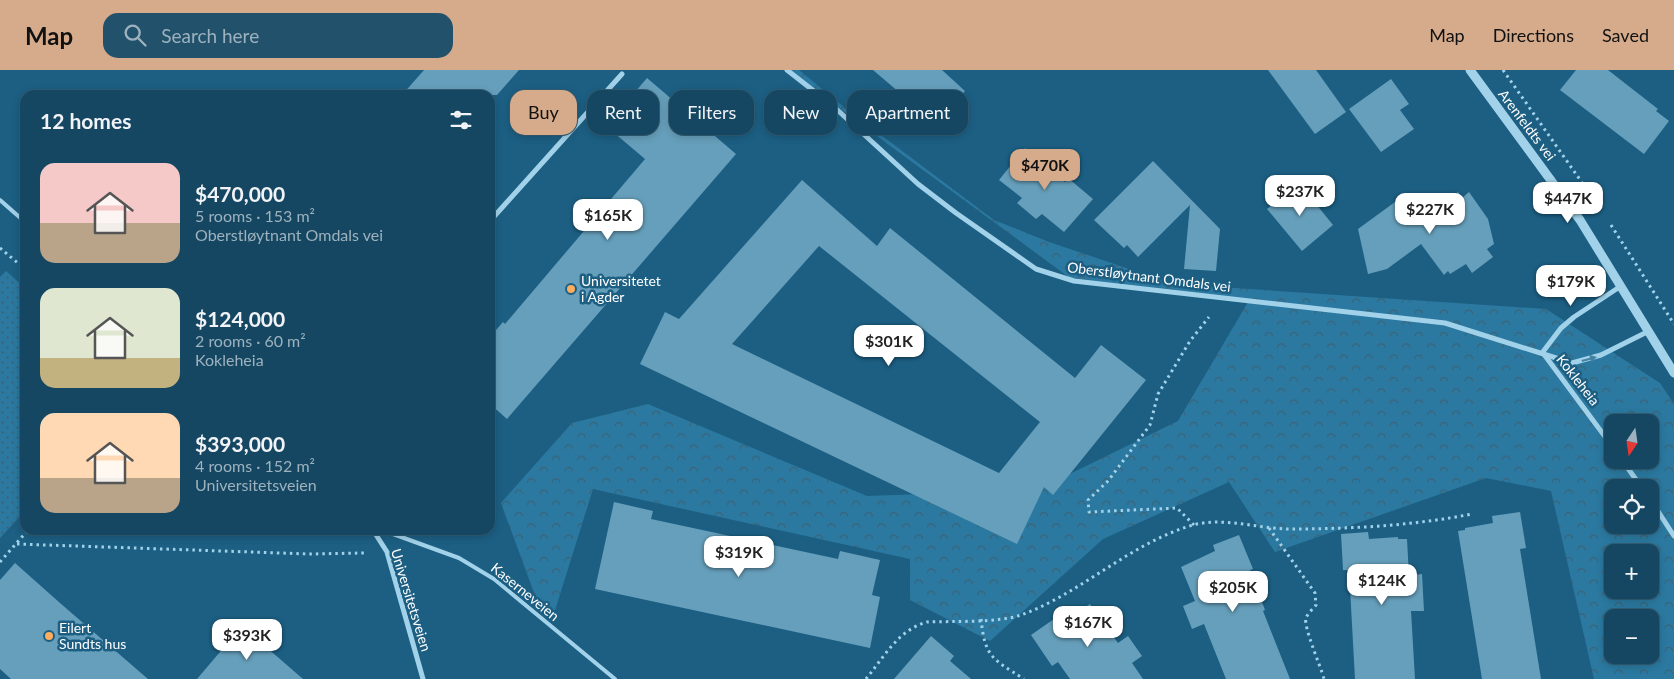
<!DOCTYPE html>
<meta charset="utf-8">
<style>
:root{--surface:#154762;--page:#22516b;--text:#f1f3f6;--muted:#9db2be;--line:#345f77;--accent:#d6ab8b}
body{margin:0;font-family:Lato,sans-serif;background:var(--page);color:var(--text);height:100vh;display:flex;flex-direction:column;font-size:19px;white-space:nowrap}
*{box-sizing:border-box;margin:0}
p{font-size:16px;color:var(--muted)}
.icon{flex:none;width:28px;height:28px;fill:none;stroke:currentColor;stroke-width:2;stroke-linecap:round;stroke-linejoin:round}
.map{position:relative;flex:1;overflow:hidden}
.details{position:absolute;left:20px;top:20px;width:475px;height:445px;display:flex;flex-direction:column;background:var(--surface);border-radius:15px;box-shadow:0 2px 8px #0003,0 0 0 1px var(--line)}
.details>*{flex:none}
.guide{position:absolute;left:510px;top:20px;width:475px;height:45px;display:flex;gap:10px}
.needle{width:32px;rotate:193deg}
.controls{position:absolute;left:1604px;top:344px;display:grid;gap:10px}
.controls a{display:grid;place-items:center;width:55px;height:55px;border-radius:10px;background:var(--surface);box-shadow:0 2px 8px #0003,0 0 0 1px var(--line);font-size:25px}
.price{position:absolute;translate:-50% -42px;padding:0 11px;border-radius:10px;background:#fff;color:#222;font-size:16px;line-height:32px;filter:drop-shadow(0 1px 2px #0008)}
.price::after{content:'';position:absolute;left:50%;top:30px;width:15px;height:11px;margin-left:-8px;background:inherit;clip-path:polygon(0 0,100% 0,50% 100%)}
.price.on{background:var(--accent);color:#111}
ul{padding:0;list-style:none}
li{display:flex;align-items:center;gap:15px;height:125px;padding:0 20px}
li span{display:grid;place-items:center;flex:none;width:140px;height:100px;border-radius:15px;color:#555}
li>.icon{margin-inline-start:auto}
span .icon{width:60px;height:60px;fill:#fffc;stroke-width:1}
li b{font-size:21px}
h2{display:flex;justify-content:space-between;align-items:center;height:60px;padding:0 20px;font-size:21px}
.pill{padding:0 18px;border-radius:15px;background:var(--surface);box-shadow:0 2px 8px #0003,0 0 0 1px var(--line);font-size:18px;line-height:45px}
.pill.on{background:var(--accent);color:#111}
header{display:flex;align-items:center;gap:30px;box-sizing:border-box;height:70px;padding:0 25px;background:var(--accent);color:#111}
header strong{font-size:24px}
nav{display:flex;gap:28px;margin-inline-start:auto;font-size:18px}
.search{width:350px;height:45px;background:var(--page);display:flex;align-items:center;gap:12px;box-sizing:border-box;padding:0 18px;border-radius:15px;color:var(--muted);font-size:19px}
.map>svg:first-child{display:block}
.green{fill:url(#green-dots)}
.forest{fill:url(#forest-crowns);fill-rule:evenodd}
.building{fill:#669fbb;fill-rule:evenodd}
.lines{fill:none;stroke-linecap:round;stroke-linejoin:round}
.path{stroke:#a2d2ea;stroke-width:3;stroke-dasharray:2.5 4;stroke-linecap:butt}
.service{stroke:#a2d2ea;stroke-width:4}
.minor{stroke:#a2d2ea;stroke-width:5}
.tertiary{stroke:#a2d2ea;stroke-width:9}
.oneway{fill:#4482a2}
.poi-dot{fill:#fbad60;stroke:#1c5f83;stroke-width:2}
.labels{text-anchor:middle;stroke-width:5;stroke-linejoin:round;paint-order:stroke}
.street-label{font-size:14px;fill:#fff;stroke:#1c5f83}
.poi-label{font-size:14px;fill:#fff;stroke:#1c5f83;text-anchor:start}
</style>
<header>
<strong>Map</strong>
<div class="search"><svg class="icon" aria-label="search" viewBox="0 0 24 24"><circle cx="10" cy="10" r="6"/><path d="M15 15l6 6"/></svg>Search here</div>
<nav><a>Map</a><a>Directions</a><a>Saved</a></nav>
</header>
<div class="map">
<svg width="1674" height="609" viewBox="0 0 1674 609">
<defs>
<pattern id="green-dots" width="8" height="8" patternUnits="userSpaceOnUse" patternTransform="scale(1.25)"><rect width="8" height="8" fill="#2b79a0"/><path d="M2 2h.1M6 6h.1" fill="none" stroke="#3c6276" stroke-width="1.8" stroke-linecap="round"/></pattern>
<pattern id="forest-crowns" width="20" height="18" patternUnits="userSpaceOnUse" patternTransform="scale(1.25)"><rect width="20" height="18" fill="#2b79a0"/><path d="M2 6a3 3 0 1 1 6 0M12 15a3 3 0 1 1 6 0" fill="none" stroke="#3c6276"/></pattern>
</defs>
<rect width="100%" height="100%" fill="#1c5f83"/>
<polygon class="green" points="6,201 25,218 25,441 0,468 0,207"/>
<path class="forest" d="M 787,0 L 799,0 L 845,38 L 994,150 L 1049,172 L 1174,214 L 1546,239 L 1660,313 L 1674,334 L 1674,609 L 1594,609 L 1551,421 L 1486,408 L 1275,482 L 1229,412 L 1103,469 L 990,571 L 910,530 L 910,489 L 593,419 L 552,550 L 540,539 L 501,433 L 572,353 L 648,334 L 867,426 L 1037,420 L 1178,351 L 1248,232 L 1074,211 ZM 1612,352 L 1650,352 L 1650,390 L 1612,390 ZM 1612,418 L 1650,418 L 1650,455 L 1612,455 ZM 1612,482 L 1650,482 L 1650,520 L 1612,520 ZM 1612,548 L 1650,548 L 1650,585 L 1612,585 Z"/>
<g class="building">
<polygon points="424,0 519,0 497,25 402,25"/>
<polygon points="873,0 942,0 965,21 954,34 965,43 947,63 921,41 913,50 893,32 900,23"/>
<polygon points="1268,0 1316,0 1346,42 1315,64"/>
<polygon points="1576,0 1608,0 1658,39 1656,41 1669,51 1644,84 1560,20"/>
<polygon points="647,8 736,84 507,349 490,334 490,267 503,252 505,254 645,89 606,56"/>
<polygon points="1391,9 1409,34 1400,40 1414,59 1381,82 1349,39"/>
<polygon points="1025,78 1065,112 1068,108 1093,129 1064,162 1042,144 1036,149 1017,133 1022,128 999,110"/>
<polygon points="1153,91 1220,159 1216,201 1184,199 1190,135 1138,187 1127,175 1124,178 1094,150"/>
<path d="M 802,110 L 877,176 L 890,158 L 1075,308 L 1101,275 L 1146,310 L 1053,425 L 1044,417 L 1017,474 L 640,294 L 665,242 L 679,249 ZM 819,176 L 1040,352 L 999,403 L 732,274 Z"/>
<polygon points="1299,113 1333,155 1302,181 1267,139"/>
<polygon points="1458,122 1462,128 1469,122 1488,149 1494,174 1487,179 1493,187 1472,203 1466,194 1450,204 1448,201 1444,205 1421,174 1387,199 1368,204 1358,159 1395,132 1398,136 1403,133 1415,148 1437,131 1440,135"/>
<polygon points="614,432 653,441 651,449 838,489 840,481 880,490 872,525 880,527 870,578 595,519"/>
<polygon points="1520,442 1526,478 1520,479 1541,609 1482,609 1458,461 1465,460 1465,458 1493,453 1492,446"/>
<polygon points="1368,462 1369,469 1398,467 1398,469 1407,469 1409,506 1422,504 1424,541 1411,541 1415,609 1355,609 1349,500 1343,500 1341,464"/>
<polygon points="1239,465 1253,499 1250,500 1265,540 1263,541 1290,609 1226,609 1204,554 1192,559 1183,536 1195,531 1181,497 1215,481 1213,475"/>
<polygon points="15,493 60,533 148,609 11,609 0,599 0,510"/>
<polygon points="1090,534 1118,573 1128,566 1142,586 1132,593 1143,609 1070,609 1058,592 1052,596 1031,565 1054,549 1058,554"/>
<polygon points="242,556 303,609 197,609"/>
<polygon points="931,566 954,586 950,591 971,609 894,609"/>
</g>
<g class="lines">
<g class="path">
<polyline points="1503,0 1590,124"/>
<polyline points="1611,155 1674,254"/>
<polyline points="0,178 25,199"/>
<polyline points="1194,455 1177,438 1089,442 1088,430 1108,411 1150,355 1158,324 1190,271 1209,247"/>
<path d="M 1269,458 L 1315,523 L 1316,535 C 1313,539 1308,543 1306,548 C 1303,556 1321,597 1324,609"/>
<polyline points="17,474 309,484 364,483"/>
<polyline points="0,492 28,460"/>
<path d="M 981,549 C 985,588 993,589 1024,609"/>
<path d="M 866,609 C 884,587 898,560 927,552 C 953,551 998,553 1021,545 C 1082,523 1130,473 1193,455 C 1223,447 1256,458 1287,459 C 1349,459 1411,456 1472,444"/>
</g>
<g class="service">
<polyline points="0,130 25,152"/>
<polyline points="382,460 459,488 494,509 615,609"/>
</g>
<g class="minor">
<polyline points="787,0 833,36 918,114 956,143 1036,199 1074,211 1445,253 1572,293 1601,285 1649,261"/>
<polyline points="490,151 622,4"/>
<polyline points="1542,283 1561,258 1574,247 1621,216"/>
<polyline points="1543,283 1612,376"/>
<polyline points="1622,390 1642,418"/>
<polyline points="1650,429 1674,466"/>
<polyline points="373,460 387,482 423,609"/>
</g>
<polyline class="tertiary" points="1470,0 1580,150 1674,303"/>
</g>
<defs><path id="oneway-solid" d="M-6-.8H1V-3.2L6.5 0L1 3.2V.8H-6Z" transform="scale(1.25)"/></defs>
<use class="oneway" href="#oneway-solid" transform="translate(1589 289) rotate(-15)"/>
<g class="poi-dot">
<circle cx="571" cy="219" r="5"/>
<circle cx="49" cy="566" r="5"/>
</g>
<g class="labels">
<g class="street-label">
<text transform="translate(1527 55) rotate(53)" y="5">Arenfeldts vei</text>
<text transform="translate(1149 207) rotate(7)" y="5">Oberstløytnant Omdals vei</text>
<text transform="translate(1578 310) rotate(52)" y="5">Kokleheia</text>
<text transform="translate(525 522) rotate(39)" y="5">Kaserneveien</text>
<text transform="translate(411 530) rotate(73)" y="5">Universitetsveien</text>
</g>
<g class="poi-label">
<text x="581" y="216">Universitetet<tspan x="581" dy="16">i Agder</tspan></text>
<text x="59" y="563">Eilert<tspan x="59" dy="16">Sundts hus</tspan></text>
</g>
</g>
</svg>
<div class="controls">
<a><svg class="needle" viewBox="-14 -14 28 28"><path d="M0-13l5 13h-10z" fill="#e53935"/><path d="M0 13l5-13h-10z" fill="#9db2be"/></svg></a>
<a><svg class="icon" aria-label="locate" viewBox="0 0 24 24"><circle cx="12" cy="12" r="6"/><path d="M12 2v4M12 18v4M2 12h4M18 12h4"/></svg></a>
<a>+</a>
<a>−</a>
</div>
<b class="price on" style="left:1045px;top:121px">$470K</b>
<b class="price" style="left:1300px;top:147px">$237K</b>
<b class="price" style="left:1568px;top:154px">$447K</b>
<b class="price" style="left:1430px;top:165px">$227K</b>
<b class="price" style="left:608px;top:171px">$165K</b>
<b class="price" style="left:1571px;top:237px">$179K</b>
<b class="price" style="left:889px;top:297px">$301K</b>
<b class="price" style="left:739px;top:508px">$319K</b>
<b class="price" style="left:1382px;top:536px">$124K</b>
<b class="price" style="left:1233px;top:543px">$205K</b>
<b class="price" style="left:1088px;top:578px">$167K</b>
<b class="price" style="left:247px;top:591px">$393K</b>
<div class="guide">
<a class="pill on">Buy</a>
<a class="pill">Rent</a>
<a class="pill">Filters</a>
<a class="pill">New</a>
<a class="pill">Apartment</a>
</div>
<section class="details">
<h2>12 homes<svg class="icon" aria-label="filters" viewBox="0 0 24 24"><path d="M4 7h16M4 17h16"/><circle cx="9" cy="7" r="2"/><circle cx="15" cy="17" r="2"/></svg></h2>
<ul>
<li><span style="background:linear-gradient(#f6c9c9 60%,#b9a48a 0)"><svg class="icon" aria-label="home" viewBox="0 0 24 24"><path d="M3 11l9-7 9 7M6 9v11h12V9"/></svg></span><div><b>$470,000</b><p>5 rooms · 153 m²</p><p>Oberstløytnant Omdals vei</p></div></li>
<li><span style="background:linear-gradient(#dfe7d0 70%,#c2b280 0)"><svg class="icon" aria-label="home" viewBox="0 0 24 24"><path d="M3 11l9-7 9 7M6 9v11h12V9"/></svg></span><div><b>$124,000</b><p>2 rooms · 60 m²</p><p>Kokleheia</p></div></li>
<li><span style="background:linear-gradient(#ffd9b3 65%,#b9a48a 0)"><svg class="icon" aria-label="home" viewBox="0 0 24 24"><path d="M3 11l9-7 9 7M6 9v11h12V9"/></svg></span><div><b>$393,000</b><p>4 rooms · 152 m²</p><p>Universitetsveien</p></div></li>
</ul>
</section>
</div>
